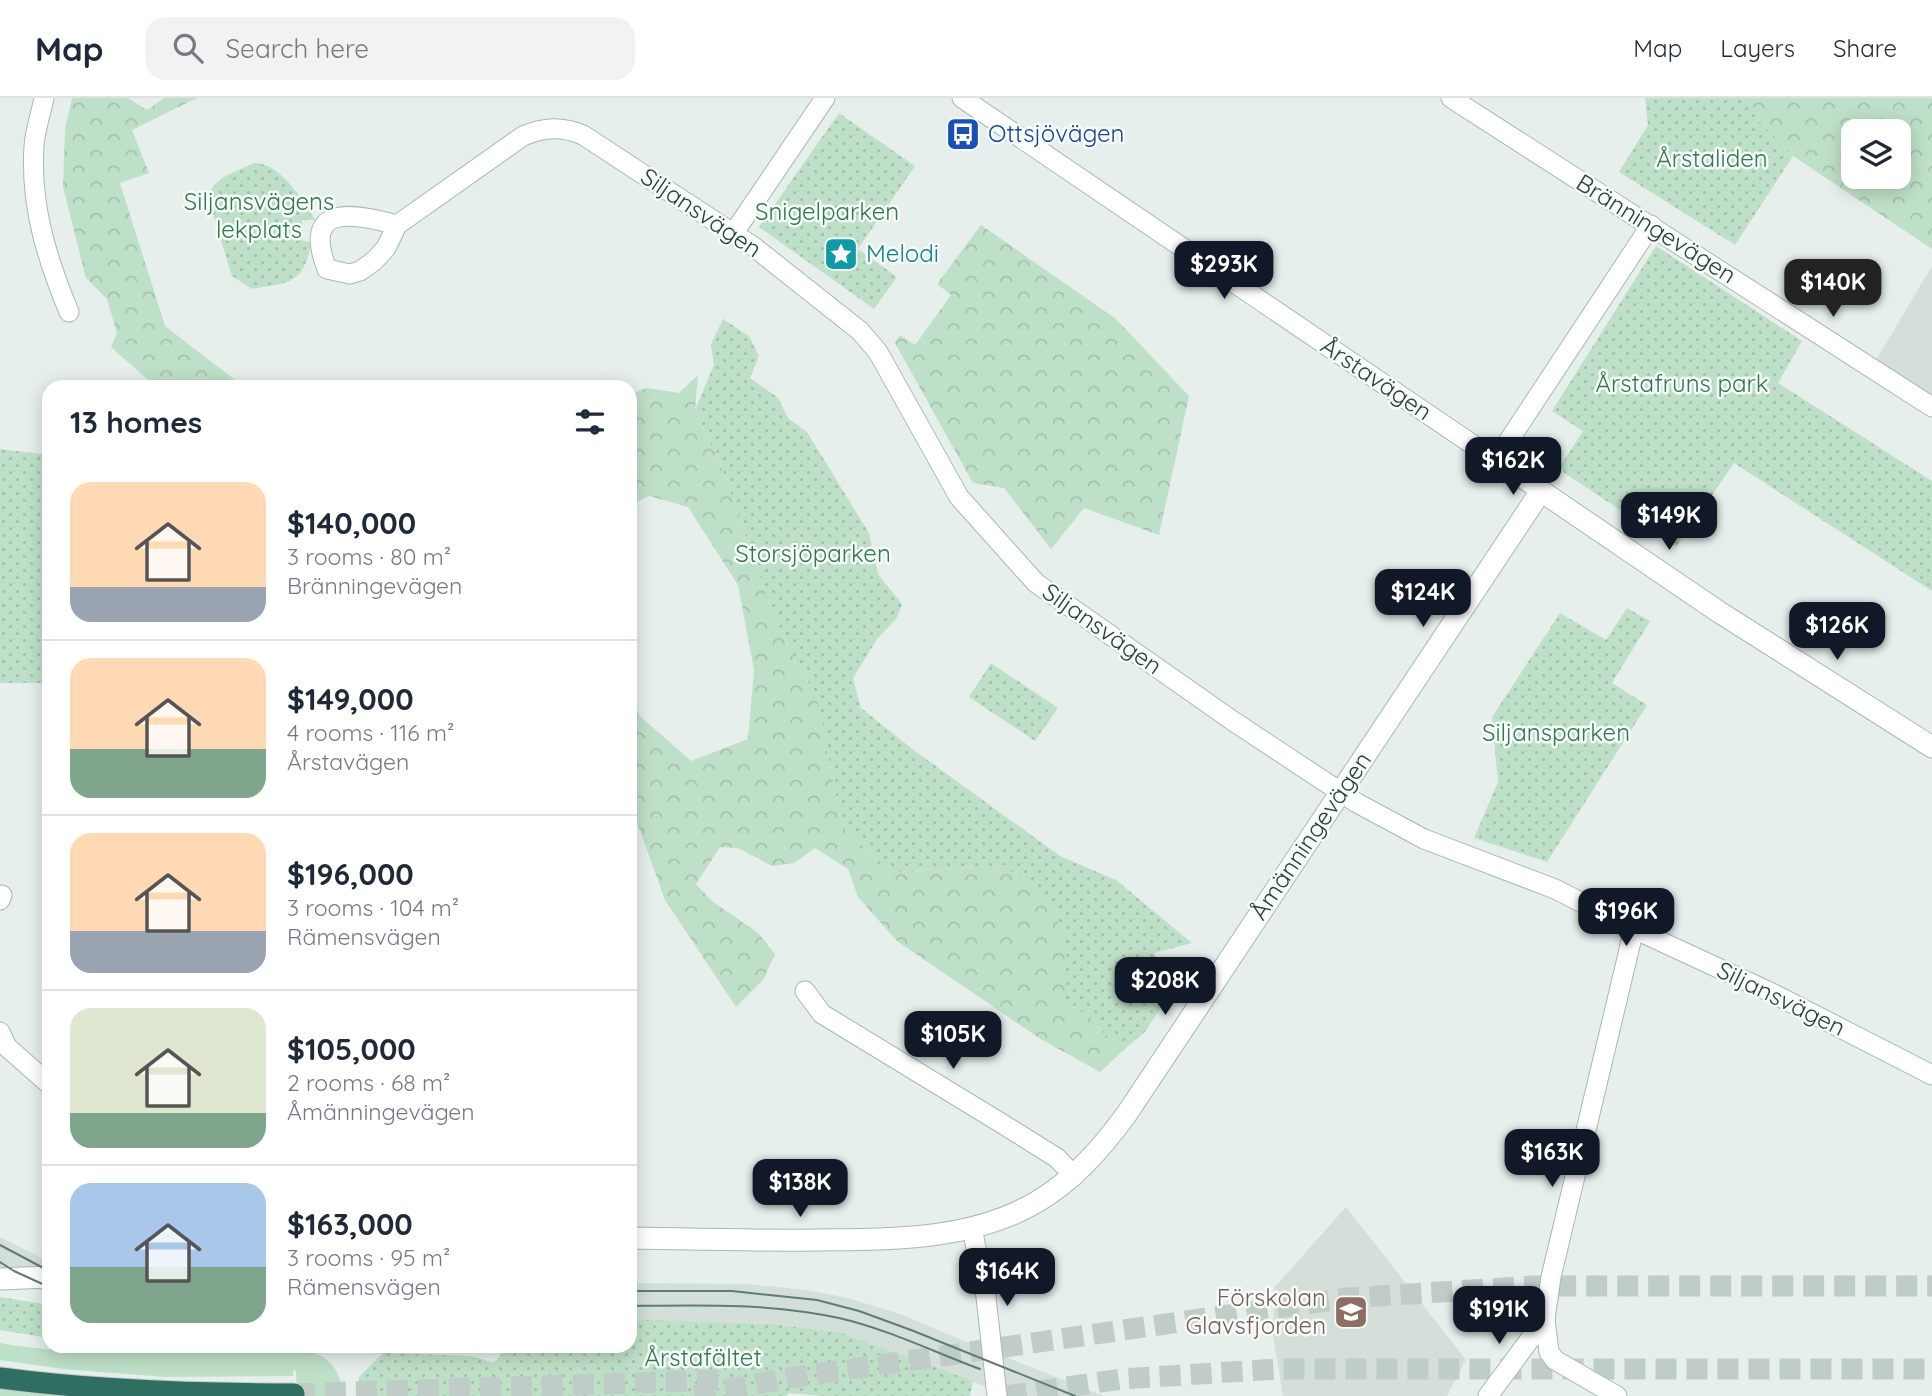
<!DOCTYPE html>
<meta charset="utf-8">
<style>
:root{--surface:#fff;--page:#f2f2f3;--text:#1f2937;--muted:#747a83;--line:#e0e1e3;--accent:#111827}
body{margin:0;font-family:Quicksand,sans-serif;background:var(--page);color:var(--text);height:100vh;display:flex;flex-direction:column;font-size:26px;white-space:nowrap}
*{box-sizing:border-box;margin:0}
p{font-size:23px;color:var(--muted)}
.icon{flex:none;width:38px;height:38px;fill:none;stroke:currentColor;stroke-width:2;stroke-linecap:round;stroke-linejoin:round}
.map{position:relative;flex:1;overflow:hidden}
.details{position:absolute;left:42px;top:282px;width:595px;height:973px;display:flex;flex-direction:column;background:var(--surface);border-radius:21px;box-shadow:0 4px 18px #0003}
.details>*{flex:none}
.buttons{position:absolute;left:1841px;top:21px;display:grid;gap:14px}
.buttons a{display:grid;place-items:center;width:70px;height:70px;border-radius:14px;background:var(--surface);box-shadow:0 4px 18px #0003;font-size:35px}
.price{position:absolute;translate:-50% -60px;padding:0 16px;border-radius:14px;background:var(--accent);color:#fff;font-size:23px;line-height:46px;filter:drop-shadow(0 2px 4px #0008)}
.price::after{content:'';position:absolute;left:50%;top:42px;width:21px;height:16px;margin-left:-10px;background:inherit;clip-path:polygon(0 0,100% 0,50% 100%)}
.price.on{background:#222;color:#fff}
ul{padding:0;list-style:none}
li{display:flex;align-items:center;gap:21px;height:175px;padding:0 28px}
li+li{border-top:2px solid var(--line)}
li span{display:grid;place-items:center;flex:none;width:196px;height:140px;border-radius:21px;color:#555}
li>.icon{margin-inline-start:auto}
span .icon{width:84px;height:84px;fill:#fffc;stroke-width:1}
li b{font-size:30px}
h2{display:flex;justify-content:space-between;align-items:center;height:84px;padding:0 28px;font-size:30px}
header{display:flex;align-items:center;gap:42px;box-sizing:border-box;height:98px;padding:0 35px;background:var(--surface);border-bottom:2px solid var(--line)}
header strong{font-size:33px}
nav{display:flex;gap:38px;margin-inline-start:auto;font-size:24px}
.search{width:490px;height:63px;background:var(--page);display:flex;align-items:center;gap:18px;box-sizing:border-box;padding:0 24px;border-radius:21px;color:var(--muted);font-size:26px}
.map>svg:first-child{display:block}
.built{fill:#d4dfda}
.grass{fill:#bfe0c8}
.forest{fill:url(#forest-crowns);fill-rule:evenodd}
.park{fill:url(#park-dots)}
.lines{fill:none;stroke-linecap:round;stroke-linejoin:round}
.motorway-tunnel{stroke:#bfccc8;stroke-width:21;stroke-dasharray:21 10;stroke-linecap:butt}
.minor-casing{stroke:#a8b8b2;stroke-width:21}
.tertiary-casing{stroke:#a8b8b2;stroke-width:23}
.motorway-casing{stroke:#c2cac8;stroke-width:23}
.minor{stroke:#fff;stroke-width:19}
.tertiary{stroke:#fff;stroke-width:21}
.motorway{stroke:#2f6f62;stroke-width:21}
.tram{stroke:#5f7d75;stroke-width:2}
.labels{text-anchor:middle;stroke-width:5;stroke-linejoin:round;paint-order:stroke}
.transit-label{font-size:24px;fill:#164399;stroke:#f7fbf9;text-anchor:start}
.park-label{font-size:24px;fill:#2d7a4b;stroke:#f7fbf9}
.street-label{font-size:24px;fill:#24423a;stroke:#f7fbf9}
.culture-label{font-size:24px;fill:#0d838f;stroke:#f7fbf9;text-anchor:start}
.education-label{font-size:24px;fill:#785e54;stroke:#f7fbf9;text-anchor:end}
</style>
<header>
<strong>Map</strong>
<div class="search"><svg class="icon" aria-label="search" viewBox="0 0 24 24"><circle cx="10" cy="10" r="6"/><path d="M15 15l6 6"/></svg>Search here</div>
<nav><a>Map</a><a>Layers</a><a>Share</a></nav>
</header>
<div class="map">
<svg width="1932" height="1298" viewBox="0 0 1932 1298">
<defs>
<pattern id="forest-crowns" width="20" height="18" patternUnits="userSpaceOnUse" patternTransform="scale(1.75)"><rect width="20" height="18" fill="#bfe0c8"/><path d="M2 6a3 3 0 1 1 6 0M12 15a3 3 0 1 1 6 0" fill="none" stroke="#a4c1ad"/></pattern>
<pattern id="park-dots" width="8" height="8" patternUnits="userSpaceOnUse" patternTransform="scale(1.75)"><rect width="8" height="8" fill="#bfe0c8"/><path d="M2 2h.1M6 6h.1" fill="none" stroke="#a4c1ad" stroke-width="1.8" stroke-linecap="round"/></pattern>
</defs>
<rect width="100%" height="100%" fill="#e6efeb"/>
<g class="built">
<polygon points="1932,168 1932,307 1872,269"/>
<polygon points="1346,1109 1466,1262 1447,1298 1283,1298 1273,1237 1274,1190"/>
<polygon points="0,1139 49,1164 49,1197 0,1173"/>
<polygon points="630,1185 747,1186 806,1192 848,1200 903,1217 952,1238 1104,1298 1012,1298 839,1234 771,1226 630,1221"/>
</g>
<g class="grass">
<path d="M 0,1245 C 103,1263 208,1247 312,1254 C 332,1260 342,1277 343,1298 L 297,1298 L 296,1272 L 293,1273 L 293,1278 L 165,1279 L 63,1271 L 0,1262 Z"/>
<polygon points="0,1289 92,1298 0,1298"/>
</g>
<g class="forest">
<polygon points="72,0 128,0 147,12 164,0 197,0 132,32 149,75 120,85 165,228 235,282 228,289 156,289 111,249 117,235 107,201 86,180 63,89 65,32"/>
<path d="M 1750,0 L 1932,0 L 1932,151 L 1793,58 L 1758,22 ZM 1853,33 L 1899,33 L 1899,79 L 1853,79 Z"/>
<polygon points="981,127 1116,221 1189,298 1159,437 1084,410 1051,451 1004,390 973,385 895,245 900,237 915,247 951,197 937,186"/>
<polygon points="698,277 695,312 724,375 770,508 796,565 817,598 842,730 893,774 1005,767 1053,811 1069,848 1066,905 1090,918 1103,935 1127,949 1100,974 1039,940 897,843 858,799 848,771 815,750 794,765 772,768 738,750 720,749 696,786 712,803 758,835 775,856 763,882 736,909 665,802 630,705 630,596 640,618 691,663 748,641 754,572 738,487 688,409 649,398 630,407 630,297 646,290 679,295"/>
</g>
<g class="park">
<polygon points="1645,0 1750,0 1758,22 1793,58 1735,147 1619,74 1648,27"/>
<polygon points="839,15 915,68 858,151 897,179 874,211 759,129"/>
<path d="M 255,65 C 280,65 303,102 315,122 L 302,122 L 303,143 L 312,144 C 302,187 292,184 252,191 L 232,178 L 208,100 C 212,80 237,73 255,65 Z"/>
<polygon points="1656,148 1802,243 1778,285 1932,383 1932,493 1734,365 1676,449 1563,374 1561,367 1583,333 1552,313"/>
<polygon points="723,221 749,238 759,258 750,280 777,299 789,321 807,334 869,435 878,476 902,506 897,520 877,541 853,580 861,610 911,650 1060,758 1116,782 1192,845 1154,855 1173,891 1145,934 1127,949 1103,935 1090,918 1066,905 1066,843 1053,812 1005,767 893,774 842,730 817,598 796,565 770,508 724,375 695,312 714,267 711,246"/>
<polygon points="0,351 49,357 49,585 0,585"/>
<polygon points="1627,510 1650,523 1612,585 1647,607 1547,764 1474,740 1498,684 1492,619 1560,515 1606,542"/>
<polygon points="991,565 1058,610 1035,643 969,599"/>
<polygon points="0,1199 49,1207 49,1240 0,1232"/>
<polygon points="630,1221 771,1226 839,1234 973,1283 970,1298 821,1298 789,1295 786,1298 357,1298 359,1279 383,1255 471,1258 494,1265 508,1248 630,1248"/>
</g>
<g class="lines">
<g class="motorway-tunnel">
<polyline points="294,1296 723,1282"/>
<polyline points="695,1298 788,1280 1347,1200 1534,1188 1932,1188"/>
<polyline points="1006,1298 1121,1281 1278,1271 1932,1271"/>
</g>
<g class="minor-casing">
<g id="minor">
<path d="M 44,0 C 41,16 35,32 34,48 C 30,107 47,161 69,214"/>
<polyline points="962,0 1541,393"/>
<polyline points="1451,0 1932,309"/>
<path d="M 397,127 C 354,115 301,105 327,171 L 350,176 L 360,173 L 374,163 L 386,150 L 397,127 L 523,38 C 544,29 562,28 583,37 L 754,149 L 860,233 L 878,254 L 959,399 L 1036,485 L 1233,623 L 1357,705 L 1424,741 L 1555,791 L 1634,831 L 1772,895 L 1932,977"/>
<polyline points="733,136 825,0"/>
<polyline points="1496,362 1651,127"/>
<polyline points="0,802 2,797"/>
<polyline points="805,893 822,916 1001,1025 1057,1060 1074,1078"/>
<polyline points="0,934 7,949 49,986"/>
<polyline points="972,1130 986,1199 997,1298"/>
<polyline points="1488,1298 1545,1221"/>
<polyline points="1617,1298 1555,1262 1549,1254 1545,1221 1551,1179 1634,831"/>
</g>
</g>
<g class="tertiary-casing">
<g id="tertiary">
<path d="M 630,1140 C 692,1141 754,1143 817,1142 C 890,1141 969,1143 1035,1105 C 1073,1083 1100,1052 1126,1017 L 1541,393 L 1719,514 L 1932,649"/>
<polyline points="0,1181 49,1179"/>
</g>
</g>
<g class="motorway-casing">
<path id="motorway" d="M 0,1280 C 98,1293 196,1296 294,1296"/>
</g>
<use href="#minor" class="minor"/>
<use href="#tertiary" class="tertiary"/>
<use href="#motorway" class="motorway"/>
<g class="tram">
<polyline points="0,1147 49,1173"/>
<polyline points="0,1164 14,1173 49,1189"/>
<polyline points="630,1193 732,1193 817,1202 859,1213 911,1232 1075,1298"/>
<path d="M 630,1208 C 701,1207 769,1205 839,1220 C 887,1231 934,1254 980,1271"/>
</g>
</g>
<defs>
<g id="bus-square" transform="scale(1.75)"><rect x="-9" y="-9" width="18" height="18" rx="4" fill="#1a4fb4" stroke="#f7fbf9"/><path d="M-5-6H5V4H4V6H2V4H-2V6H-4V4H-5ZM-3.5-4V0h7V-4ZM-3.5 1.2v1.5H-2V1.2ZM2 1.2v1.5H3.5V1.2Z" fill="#fff"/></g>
<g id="sight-square" transform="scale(1.75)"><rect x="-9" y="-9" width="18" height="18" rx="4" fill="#0f9aa8" stroke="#f7fbf9"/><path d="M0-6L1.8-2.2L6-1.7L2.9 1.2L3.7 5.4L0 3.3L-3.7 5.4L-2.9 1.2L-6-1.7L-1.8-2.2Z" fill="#fff"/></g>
<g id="school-square" transform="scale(1.75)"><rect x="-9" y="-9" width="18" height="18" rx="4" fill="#8d6e63" stroke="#f7fbf9"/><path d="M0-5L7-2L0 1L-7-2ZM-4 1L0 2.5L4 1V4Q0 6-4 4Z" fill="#fff"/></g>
</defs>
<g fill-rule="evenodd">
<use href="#bus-square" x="963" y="36"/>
<use href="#sight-square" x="841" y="156"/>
<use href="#school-square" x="1351" y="1214"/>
</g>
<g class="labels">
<g class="transit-label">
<text x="988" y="44">Ottsjövägen</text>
</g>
<g class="park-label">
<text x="1712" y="69">Årstaliden</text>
<text x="259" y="112">Siljansvägens<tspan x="259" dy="28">lekplats</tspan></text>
<text x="827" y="122">Snigelparken</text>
<text x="1682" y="294">Årstafruns park</text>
<text x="813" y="464">Storsjöparken</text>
<text x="1556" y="643">Siljansparken</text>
<text x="703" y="1268">Årstafältet</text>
</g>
<g class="street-label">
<text transform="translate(701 115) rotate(34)" y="8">Siljansvägen</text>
<text transform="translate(1656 131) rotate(32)" y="8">Bränningevägen</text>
<text transform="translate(1376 281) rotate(34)" y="8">Årstavägen</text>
<text transform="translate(1102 531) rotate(35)" y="8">Siljansvägen</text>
<text transform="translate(1311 738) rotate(-56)" y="8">Åmänningevägen</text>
<text transform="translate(1781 901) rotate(26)" y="8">Siljansvägen</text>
</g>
<g class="culture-label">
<text x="866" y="164">Melodi</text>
</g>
<g class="education-label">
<text x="1326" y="1208">Förskolan<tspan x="1326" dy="28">Glavsfjorden</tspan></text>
</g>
</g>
</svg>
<div class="buttons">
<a><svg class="icon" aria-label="layers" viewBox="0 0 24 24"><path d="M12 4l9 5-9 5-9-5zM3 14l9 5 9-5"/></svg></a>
</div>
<b class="price" style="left:1224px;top:203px">$293K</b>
<b class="price on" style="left:1833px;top:221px">$140K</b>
<b class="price" style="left:1513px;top:399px">$162K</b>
<b class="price" style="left:1669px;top:454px">$149K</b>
<b class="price" style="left:1423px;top:531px">$124K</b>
<b class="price" style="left:1837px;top:564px">$126K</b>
<b class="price" style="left:1626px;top:850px">$196K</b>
<b class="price" style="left:1165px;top:919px">$208K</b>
<b class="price" style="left:953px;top:973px">$105K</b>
<b class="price" style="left:1552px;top:1091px">$163K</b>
<b class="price" style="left:800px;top:1121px">$138K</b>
<b class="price" style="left:1007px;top:1210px">$164K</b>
<b class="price" style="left:1499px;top:1248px">$191K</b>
<section class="details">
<h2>13 homes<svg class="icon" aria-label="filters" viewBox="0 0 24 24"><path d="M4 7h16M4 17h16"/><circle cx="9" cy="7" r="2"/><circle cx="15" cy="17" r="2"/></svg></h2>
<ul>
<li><span style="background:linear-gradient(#ffd9b3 75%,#9aa5b1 0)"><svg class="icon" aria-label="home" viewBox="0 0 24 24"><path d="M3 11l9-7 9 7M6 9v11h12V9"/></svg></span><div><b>$140,000</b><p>3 rooms · 80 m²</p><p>Bränningevägen</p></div></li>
<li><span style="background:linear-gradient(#ffd9b3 65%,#7fa58c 0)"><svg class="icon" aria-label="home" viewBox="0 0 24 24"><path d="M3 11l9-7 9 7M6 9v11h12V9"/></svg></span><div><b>$149,000</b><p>4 rooms · 116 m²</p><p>Årstavägen</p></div></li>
<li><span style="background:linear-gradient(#ffd9b3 70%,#9aa5b1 0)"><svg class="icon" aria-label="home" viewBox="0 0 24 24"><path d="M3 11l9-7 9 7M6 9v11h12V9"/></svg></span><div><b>$196,000</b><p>3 rooms · 104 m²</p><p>Rämensvägen</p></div></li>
<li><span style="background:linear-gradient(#dfe7d0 75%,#7fa58c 0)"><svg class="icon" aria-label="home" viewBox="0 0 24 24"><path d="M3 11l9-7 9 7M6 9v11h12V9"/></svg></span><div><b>$105,000</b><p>2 rooms · 68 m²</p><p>Åmänningevägen</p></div></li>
<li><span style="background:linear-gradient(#a9c7e8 60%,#7fa58c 0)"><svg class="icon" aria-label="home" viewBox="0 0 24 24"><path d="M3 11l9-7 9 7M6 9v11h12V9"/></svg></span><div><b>$163,000</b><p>3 rooms · 95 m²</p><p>Rämensvägen</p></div></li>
</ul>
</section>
</div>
